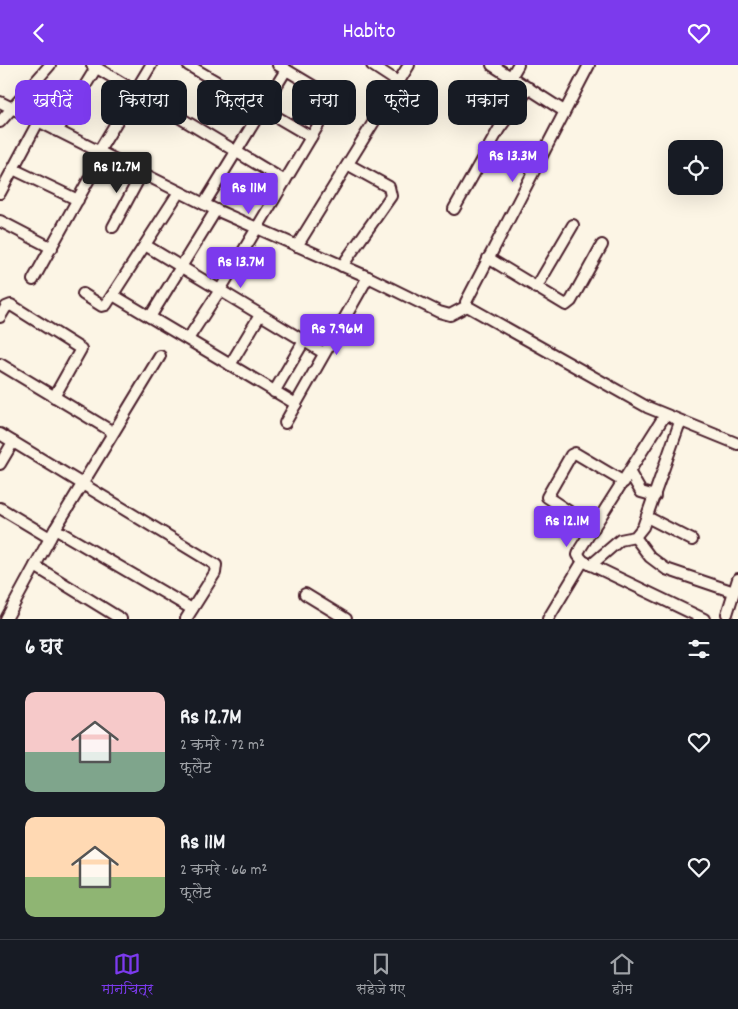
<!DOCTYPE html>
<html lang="hi">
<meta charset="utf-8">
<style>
:root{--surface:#171b24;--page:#242831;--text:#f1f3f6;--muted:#9ea1a6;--line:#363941;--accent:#7c3aed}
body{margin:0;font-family:Dekko,"Playpen Sans Deva",sans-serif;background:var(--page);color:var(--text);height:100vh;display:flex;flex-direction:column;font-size:19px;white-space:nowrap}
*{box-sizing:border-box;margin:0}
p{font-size:16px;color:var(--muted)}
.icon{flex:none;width:28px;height:28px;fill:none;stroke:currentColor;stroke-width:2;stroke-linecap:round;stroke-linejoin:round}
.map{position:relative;height:554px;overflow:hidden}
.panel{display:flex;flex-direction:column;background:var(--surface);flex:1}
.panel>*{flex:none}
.banner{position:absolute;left:15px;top:15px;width:709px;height:45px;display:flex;gap:10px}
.controls{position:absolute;left:668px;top:75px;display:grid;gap:10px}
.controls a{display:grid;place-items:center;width:55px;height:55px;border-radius:10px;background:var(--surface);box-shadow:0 5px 20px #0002;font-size:25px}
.price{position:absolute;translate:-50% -42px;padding:0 11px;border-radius:5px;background:var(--accent);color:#fff;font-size:16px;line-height:32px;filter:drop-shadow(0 1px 2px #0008)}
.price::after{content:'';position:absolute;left:50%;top:30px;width:15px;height:11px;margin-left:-8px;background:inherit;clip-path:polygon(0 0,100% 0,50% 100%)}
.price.active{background:#222;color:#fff}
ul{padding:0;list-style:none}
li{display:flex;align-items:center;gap:15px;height:125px;padding:0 25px}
li span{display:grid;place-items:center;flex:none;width:140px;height:100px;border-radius:10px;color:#555}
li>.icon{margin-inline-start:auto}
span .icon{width:60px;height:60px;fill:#fffc;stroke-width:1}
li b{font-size:21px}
h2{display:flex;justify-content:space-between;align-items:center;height:60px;padding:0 25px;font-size:21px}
.tag{padding:0 18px;border-radius:10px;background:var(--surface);box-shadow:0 5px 20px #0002;font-size:18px;line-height:45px}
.tag.active{background:var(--accent);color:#fff}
header{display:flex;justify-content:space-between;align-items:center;height:65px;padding:0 25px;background:var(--accent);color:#fff;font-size:22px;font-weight:600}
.tabs{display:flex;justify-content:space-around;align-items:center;height:70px;border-top:1px solid var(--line);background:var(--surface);font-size:14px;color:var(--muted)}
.tabs a{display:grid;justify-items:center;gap:2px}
.tabs .active{color:var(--accent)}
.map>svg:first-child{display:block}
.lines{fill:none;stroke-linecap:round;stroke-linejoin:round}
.minor-casing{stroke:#4a1f2b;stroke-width:14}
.minor{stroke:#fcf5e5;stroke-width:10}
</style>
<header><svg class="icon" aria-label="back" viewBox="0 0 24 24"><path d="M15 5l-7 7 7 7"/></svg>Habito<svg class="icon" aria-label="heart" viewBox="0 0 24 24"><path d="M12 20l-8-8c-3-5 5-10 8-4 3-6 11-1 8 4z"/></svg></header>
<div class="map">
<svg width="738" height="554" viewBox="0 0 738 554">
<rect width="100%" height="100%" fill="#fcf5e5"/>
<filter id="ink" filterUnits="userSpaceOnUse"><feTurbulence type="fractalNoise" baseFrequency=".02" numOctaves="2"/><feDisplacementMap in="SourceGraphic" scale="10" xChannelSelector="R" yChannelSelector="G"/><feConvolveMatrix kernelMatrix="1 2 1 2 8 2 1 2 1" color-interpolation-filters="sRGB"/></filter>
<g filter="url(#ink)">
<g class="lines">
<g class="minor-casing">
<g id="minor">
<polyline points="92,0 285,116"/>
<polyline points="188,0 311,72"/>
<polyline points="372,0 398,17"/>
<polyline points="492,0 564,46"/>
<polyline points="511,12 518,0"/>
<polyline points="0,37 216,145 368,212 439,247 450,250 467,241 466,237 589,0"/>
<polyline points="0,57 50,0"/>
<polyline points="57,66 96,3"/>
<polyline points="99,86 151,0"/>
<polyline points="13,104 78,135"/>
<polyline points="0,128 38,57"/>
<polyline points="204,139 286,5"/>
<polyline points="454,144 499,64 529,23"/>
<polyline points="0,156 52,183"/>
<polyline points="113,162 142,108"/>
<polyline points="145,180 324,288"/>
<polyline points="297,181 409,0"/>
<polyline points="488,193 566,240 571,236 602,180"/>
<polyline points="342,201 391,131 389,122 349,100"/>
<polyline points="33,215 103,89"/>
<polyline points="536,223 573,160"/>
<polyline points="83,229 102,241 106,240 179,127"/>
<polyline points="113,230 296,339"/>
<polyline points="467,241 647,342 738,379"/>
<polyline points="0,252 6,242 11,240 81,284 54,332"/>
<polyline points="150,252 216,145"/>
<polyline points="188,274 220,225 332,37 330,31 278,0"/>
<polyline points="0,299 113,367"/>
<polyline points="230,300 260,250"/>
<polyline points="274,327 304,276"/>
<polyline points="665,350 580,484 578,490 583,496 704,554"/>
<polyline points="285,358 368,212"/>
<polyline points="0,369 216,500 215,508 186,554"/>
<polyline points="0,399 13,377"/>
<polyline points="630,408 641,427 655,431"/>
<polyline points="0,443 50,473"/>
<polyline points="647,452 692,475"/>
<polyline points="594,463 547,432 571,390 575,388 624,417"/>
<polyline points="55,464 192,544"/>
<polyline points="635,472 650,492 666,504 734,527"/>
<polyline points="591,500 620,475 635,472 643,462 680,357"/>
<polyline points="35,501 121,554"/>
<polyline points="305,529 346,554"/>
<polyline points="727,549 738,514"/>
<polyline points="6,554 55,464 160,291"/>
<polyline points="548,554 583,496"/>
</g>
</g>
<use href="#minor" class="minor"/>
</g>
</g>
</svg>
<div class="controls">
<a><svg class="icon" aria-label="locate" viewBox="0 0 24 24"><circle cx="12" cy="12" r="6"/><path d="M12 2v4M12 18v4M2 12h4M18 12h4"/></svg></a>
</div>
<b class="price" style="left:513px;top:118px">Rs 13.3M</b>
<b class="price active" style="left:117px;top:129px">Rs 12.7M</b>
<b class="price" style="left:249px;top:150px">Rs 11M</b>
<b class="price" style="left:241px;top:224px">Rs 13.7M</b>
<b class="price" style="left:337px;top:291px">Rs 7.96M</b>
<b class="price" style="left:567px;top:483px">Rs 12.1M</b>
<div class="banner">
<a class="tag active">खरीदें</a>
<a class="tag">किराया</a>
<a class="tag">फ़िल्टर</a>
<a class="tag">नया</a>
<a class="tag">फ़्लैट</a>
<a class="tag">मकान</a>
</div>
</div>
<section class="panel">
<h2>6 घर<svg class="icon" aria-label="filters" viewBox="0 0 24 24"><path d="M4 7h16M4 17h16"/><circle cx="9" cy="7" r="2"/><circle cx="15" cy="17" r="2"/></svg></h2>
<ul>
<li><span style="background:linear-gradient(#f6c9c9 60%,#7fa58c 0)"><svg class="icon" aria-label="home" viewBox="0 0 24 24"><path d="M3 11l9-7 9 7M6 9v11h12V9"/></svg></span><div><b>Rs 12.7M</b><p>2 कमरे · 72 m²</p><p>फ़्लैट</p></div><svg class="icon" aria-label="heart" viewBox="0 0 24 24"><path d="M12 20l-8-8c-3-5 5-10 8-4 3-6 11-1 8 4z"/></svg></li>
<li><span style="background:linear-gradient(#ffd9b3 60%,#8fb573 0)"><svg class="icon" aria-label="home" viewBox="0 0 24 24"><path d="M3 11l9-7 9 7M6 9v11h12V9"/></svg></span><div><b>Rs 11M</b><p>2 कमरे · 66 m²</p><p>फ़्लैट</p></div><svg class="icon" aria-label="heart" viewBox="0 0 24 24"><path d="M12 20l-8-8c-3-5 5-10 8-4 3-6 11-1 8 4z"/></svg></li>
</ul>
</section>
<nav class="tabs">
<a class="active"><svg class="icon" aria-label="map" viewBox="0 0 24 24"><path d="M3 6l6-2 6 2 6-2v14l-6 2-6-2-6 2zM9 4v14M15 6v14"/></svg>मानचित्र</a>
<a><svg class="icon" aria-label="saved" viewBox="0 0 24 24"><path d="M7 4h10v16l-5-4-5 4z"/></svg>सहेजे गए</a>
<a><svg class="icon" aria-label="home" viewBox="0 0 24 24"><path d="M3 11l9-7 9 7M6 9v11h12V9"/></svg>होम</a>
</nav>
